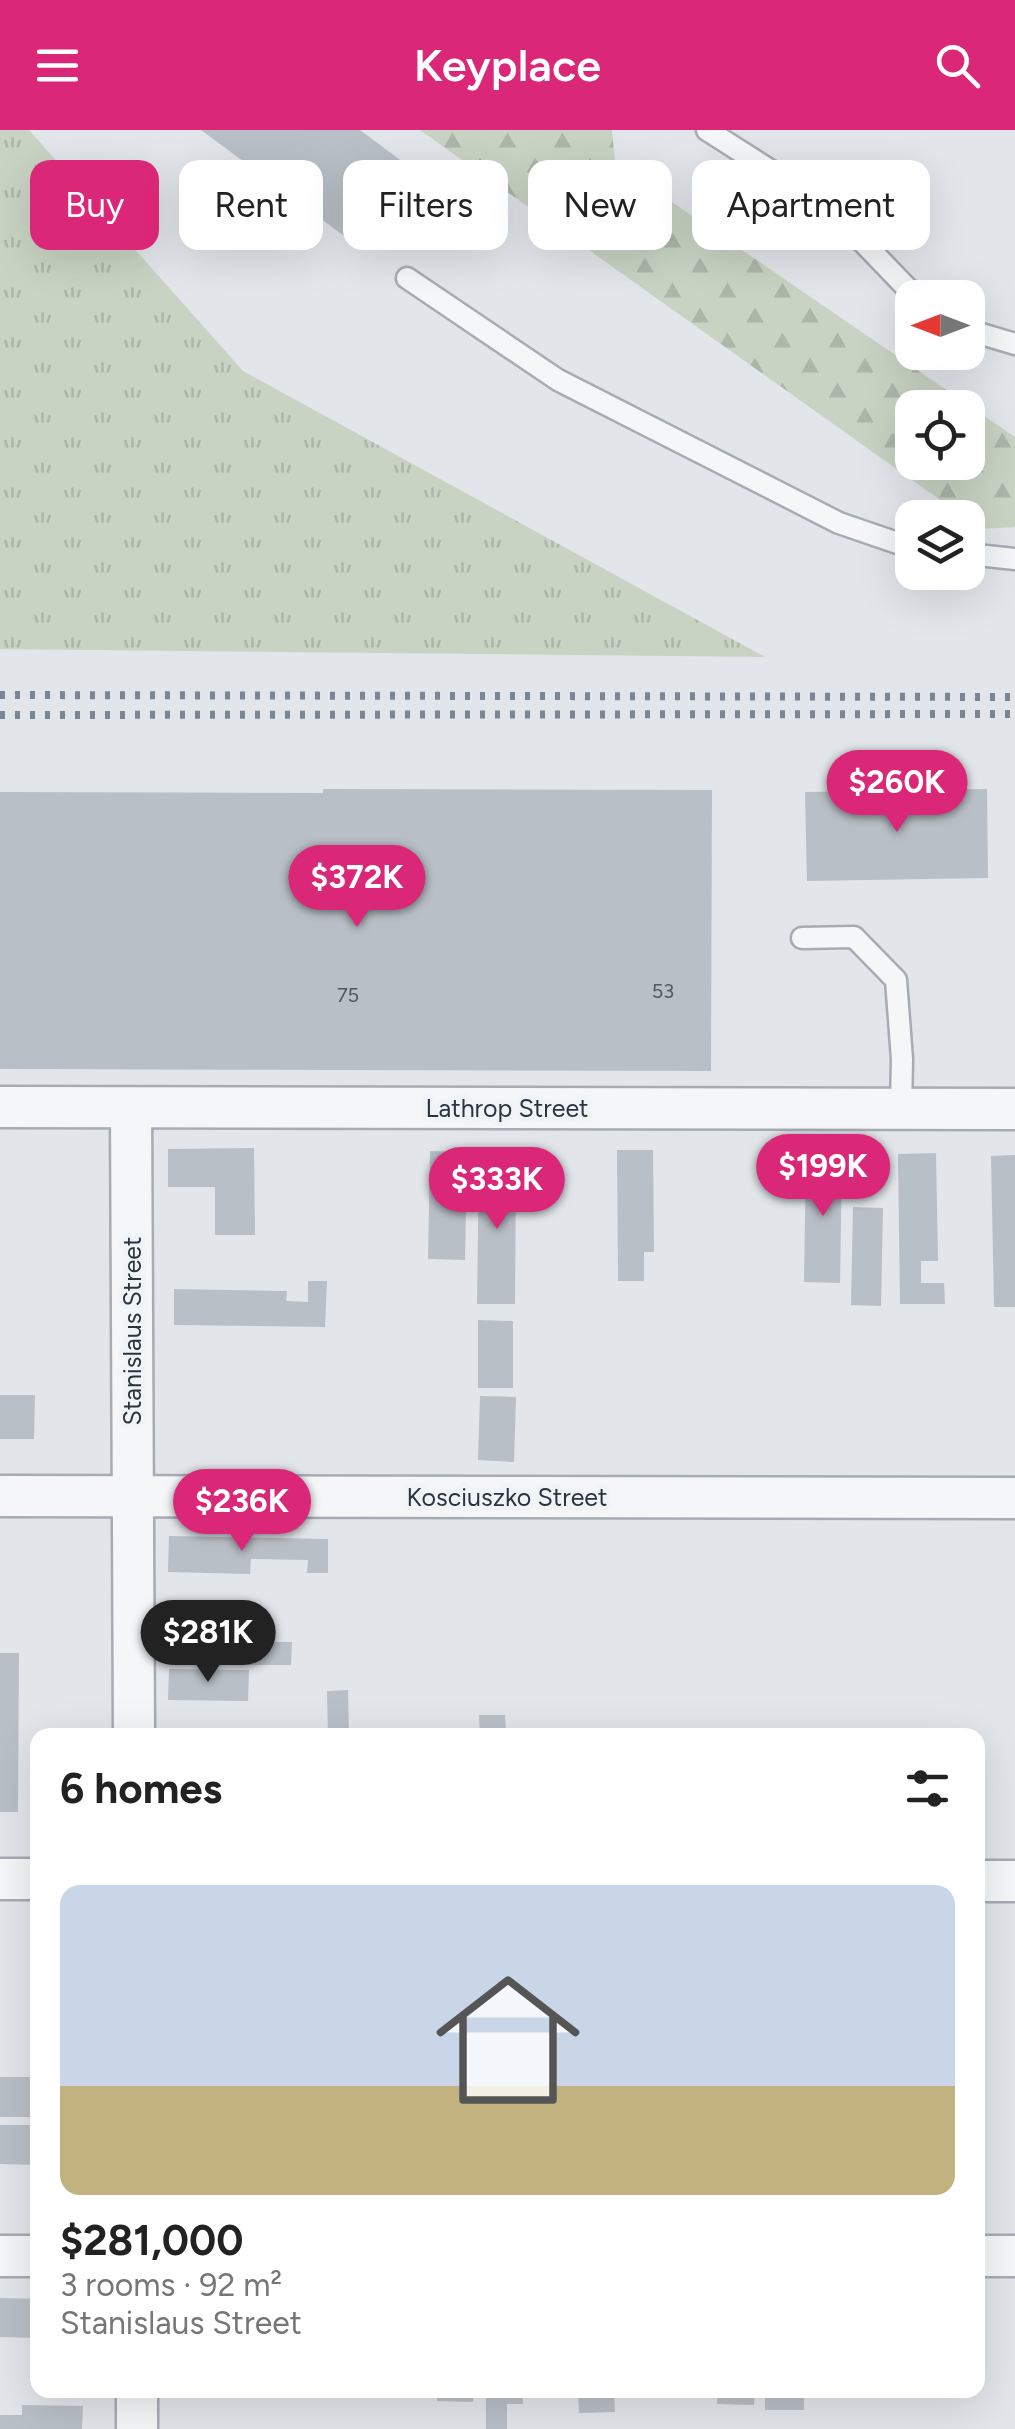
<!DOCTYPE html>
<meta charset="utf-8">
<style>
:root{--surface:#fff;--page:#f2f2f2;--text:#222;--muted:#767676;--line:#e0e0e0;--accent:#db2777}
body{margin:0;font-family:Figtree,sans-serif;background:var(--page);color:var(--text);height:100vh;display:flex;flex-direction:column;font-size:38px;white-space:nowrap}
*{box-sizing:border-box;margin:0}
p{font-size:32px;color:var(--muted)}
.icon{flex:none;width:55px;height:55px;fill:none;stroke:currentColor;stroke-width:2;stroke-linecap:round;stroke-linejoin:round}
.map{position:relative;flex:1;overflow:hidden}
.drawer{position:absolute;left:30px;top:1598px;width:955px;height:670px;display:flex;flex-direction:column;background:var(--surface);border-radius:20px;box-shadow:0 10px 40px #0002}
.drawer>*{flex:none}
.hud{position:absolute;left:30px;top:30px;width:955px;height:90px;display:flex;gap:20px}
.needle{width:65px;rotate:270deg}
.tools{position:absolute;left:895px;top:150px;display:grid;gap:20px}
.tools a{display:grid;place-items:center;width:90px;height:90px;border-radius:20px;background:var(--surface);box-shadow:0 10px 40px #0002;font-size:50px}
.price{position:absolute;translate:-50% -85px;padding:0 22px;border-radius:35px;background:var(--accent);color:#fff;font-size:32px;line-height:65px;filter:drop-shadow(0 2px 5px #0008)}
.price::after{content:'';position:absolute;left:50%;top:60px;width:30px;height:22px;margin-left:-15px;background:inherit;clip-path:polygon(0 0,100% 0,50% 100%)}
.price.selected{background:#222;color:#fff}
ul{padding:0;list-style:none}
li{display:grid;align-content:center;gap:20px;height:530px;padding:0 30px}
li+li{border-top:2px solid var(--line)}
li span{display:grid;place-items:center;height:310px;border-radius:20px;color:#555}
li>.icon{margin-inline-start:auto}
span .icon{width:180px;height:180px;fill:#fffc;stroke-width:1}
li b{font-size:42px}
h2{display:flex;justify-content:space-between;align-items:center;height:120px;padding:0 30px;font-size:42px}
.chip{padding:0 35px;border-radius:20px;background:var(--surface);box-shadow:0 10px 40px #0002;font-size:35px;line-height:90px}
.chip.selected{background:var(--accent);color:#fff}
header{display:flex;justify-content:space-between;align-items:center;height:130px;padding:0 30px;background:var(--accent);color:#fff;font-size:45px;font-weight:600}
.map>svg:first-child{display:block}
.grass{fill:url(#grass-tufts)}
.forest{fill:url(#forest-firs);fill-rule:evenodd}
.building{fill:#b9bfc6}
.lines{fill:none;stroke-linecap:round;stroke-linejoin:round}
.service-casing{stroke:#a7acb4;stroke-width:25}
.minor-casing{stroke:#a7acb4;stroke-width:45}
.service{stroke:#f4f6f8;stroke-width:20}
.minor{stroke:#f4f6f8;stroke-width:40}
.rail{stroke:#7c8693;stroke-width:8;stroke-dasharray:5 10;stroke-linecap:butt}
.labels{text-anchor:middle;stroke-width:10;stroke-linejoin:round;paint-order:stroke}
.number-label{font-size:20px;fill:#4e5762}
.street-label{font-size:25px;fill:#2a3441;stroke:#f1f4f7}
</style>
<header><svg class="icon" aria-label="menu" viewBox="0 0 24 24"><path d="M4 6h16M4 12h16M4 18h16"/></svg>Keyplace<svg class="icon" aria-label="search" viewBox="0 0 24 24"><circle cx="10" cy="10" r="6"/><path d="M15 15l6 6"/></svg></header>
<div class="map">
<svg width="1015" height="2299" viewBox="0 0 1015 2299">
<defs>
<pattern id="grass-tufts" width="24" height="20" patternUnits="userSpaceOnUse" patternTransform="scale(2.5)"><rect width="24" height="20" fill="#c8d3c3"/><path d="M3 7l-1-3M5 7V3M7 7l1-3M15 17l-1-3M17 17v-4M19 17l1-3" fill="none" stroke="#acb6a9"/></pattern>
<pattern id="forest-firs" width="22" height="20" patternUnits="userSpaceOnUse" patternTransform="scale(2.5)"><rect width="22" height="20" fill="#c8d3c3"/><path d="M5 1l3.5 6h-7zM16 11l3.5 6h-7z" fill="#acb6a9"/></pattern>
</defs>
<rect width="100%" height="100%" fill="#e2e5ea"/>
<polygon class="grass" points="0,0 29,0 243,241 765,527 0,519"/>
<path class="forest" d="M 420,0 L 612,0 L 615,33 L 1015,307 L 1015,397 L 981,399 ZM 912,278 L 968,278 L 968,332 L 912,332 Z"/>
<g class="building">
<polygon points="201,0 360,0 419,44 363,120"/>
<polygon points="323,659 712,660 711,941 0,939 0,662 323,663"/>
<polygon points="987,659 988,748 807,751 805,662"/>
<polygon points="254,1018 255,1105 215,1105 215,1057 168,1057 168,1019"/>
<polygon points="617,1020 653,1020 654,1122 644,1122 644,1151 618,1151"/>
<polygon points="430,1021 467,1022 465,1130 428,1129"/>
<polygon points="936,1023 938,1131 921,1131 921,1153 944,1153 945,1174 900,1174 898,1024"/>
<polygon points="806,1025 842,1026 840,1153 804,1152"/>
<polygon points="1015,1025 1015,1177 994,1177 991,1026"/>
<polygon points="479,1029 516,1029 515,1174 477,1174"/>
<polygon points="853,1077 883,1078 881,1176 851,1175"/>
<polygon points="308,1151 327,1151 325,1197 174,1195 174,1159 287,1161 286,1171 308,1172"/>
<polygon points="478,1190 513,1191 513,1258 478,1258"/>
<polygon points="0,1265 35,1265 34,1309 0,1309"/>
<polygon points="480,1266 516,1267 514,1332 478,1330"/>
<polygon points="169,1406 328,1409 328,1443 307,1443 308,1430 251,1429 250,1444 168,1442"/>
<polygon points="170,1498 270,1499 270,1512 292,1512 291,1535 170,1535"/>
<polygon points="0,1523 19,1523 18,1682 0,1682"/>
<polygon points="169,1539 249,1540 248,1571 168,1570"/>
<polygon points="348,1560 349,1605 328,1605 327,1561"/>
<polygon points="479,1585 505,1585 506,1605 480,1605"/>
<rect x="0" y="1947" width="38" height="40"/>
<polygon points="0,1995 38,1995 38,2035 0,2034"/>
<polygon points="0,2168 38,2169 38,2208 0,2207"/>
<polygon points="179,2260 271,2260 271,2267 179,2266"/>
<polygon points="437,2260 473,2260 473,2272 437,2271"/>
<polygon points="486,2260 522,2260 523,2274 507,2274 507,2299 486,2299"/>
<polygon points="578,2260 614,2260 615,2282 579,2283"/>
<polygon points="718,2260 755,2260 754,2275 717,2274"/>
<rect x="765" y="2260" width="39" height="20"/>
<polygon points="22,2275 83,2276 82,2299 0,2299 0,2285 22,2285"/>
</g>
<g class="lines">
<g class="service-casing">
<g id="service">
<polyline points="707,0 831,79 907,158 920,168"/>
<polyline points="407,148 558,250 839,393 912,418"/>
<polyline points="968,200 1015,214"/>
<polyline points="968,424 1015,429"/>
<polyline points="802,808 854,807 896,850 902,929 901,979"/>
</g>
</g>
<g class="minor-casing">
<g id="minor">
<polyline points="0,977 1015,979"/>
<polyline points="131,978 134,1605"/>
<polyline points="0,1366 1015,1368"/>
<polyline points="0,1749 38,1749"/>
<polyline points="978,1751 1015,1751"/>
<polyline points="0,2126 38,2126"/>
<polyline points="978,2126 1015,2126"/>
<polyline points="137,2260 137,2299"/>
</g>
</g>
<use href="#service" class="service"/>
<use href="#minor" class="minor"/>
<g class="rail">
<polyline points="0,565 1015,567"/>
<polyline points="0,585 1015,584"/>
</g>
</g>
<g class="labels">
<g class="number-label">
<text x="663" y="868">53</text>
<text x="348" y="872">75</text>
</g>
<g class="street-label">
<text x="507" y="987">Lathrop Street</text>
<text transform="translate(132 1201) rotate(-90)" y="9">Stanislaus Street</text>
<text x="507" y="1376">Kosciuszko Street</text>
</g>
</g>
</svg>
<div class="tools">
<a><svg class="needle" viewBox="-14 -14 28 28"><path d="M0-13l5 13h-10z" fill="#e53935"/><path d="M0 13l5-13h-10z" fill="#767676"/></svg></a>
<a><svg class="icon" aria-label="locate" viewBox="0 0 24 24"><circle cx="12" cy="12" r="6"/><path d="M12 2v4M12 18v4M2 12h4M18 12h4"/></svg></a>
<a><svg class="icon" aria-label="layers" viewBox="0 0 24 24"><path d="M12 4l9 5-9 5-9-5zM3 14l9 5 9-5"/></svg></a>
</div>
<b class="price" style="left:897px;top:705px">$260K</b>
<b class="price" style="left:357px;top:800px">$372K</b>
<b class="price" style="left:823px;top:1089px">$199K</b>
<b class="price" style="left:497px;top:1102px">$333K</b>
<b class="price" style="left:242px;top:1424px">$236K</b>
<b class="price selected" style="left:208px;top:1555px">$281K</b>
<div class="hud">
<a class="chip selected">Buy</a>
<a class="chip">Rent</a>
<a class="chip">Filters</a>
<a class="chip">New</a>
<a class="chip">Apartment</a>
</div>
<section class="drawer">
<h2>6 homes<svg class="icon" aria-label="filters" viewBox="0 0 24 24"><path d="M4 7h16M4 17h16"/><circle cx="9" cy="7" r="2"/><circle cx="15" cy="17" r="2"/></svg></h2>
<ul>
<li><span style="background:linear-gradient(#c9d6e8 65%,#c2b280 0)"><svg class="icon" aria-label="home" viewBox="0 0 24 24"><path d="M3 11l9-7 9 7M6 9v11h12V9"/></svg></span><div><b>$281,000</b><p>3 rooms · 92 m²</p><p>Stanislaus Street</p></div></li>
</ul>
</section>
</div>
